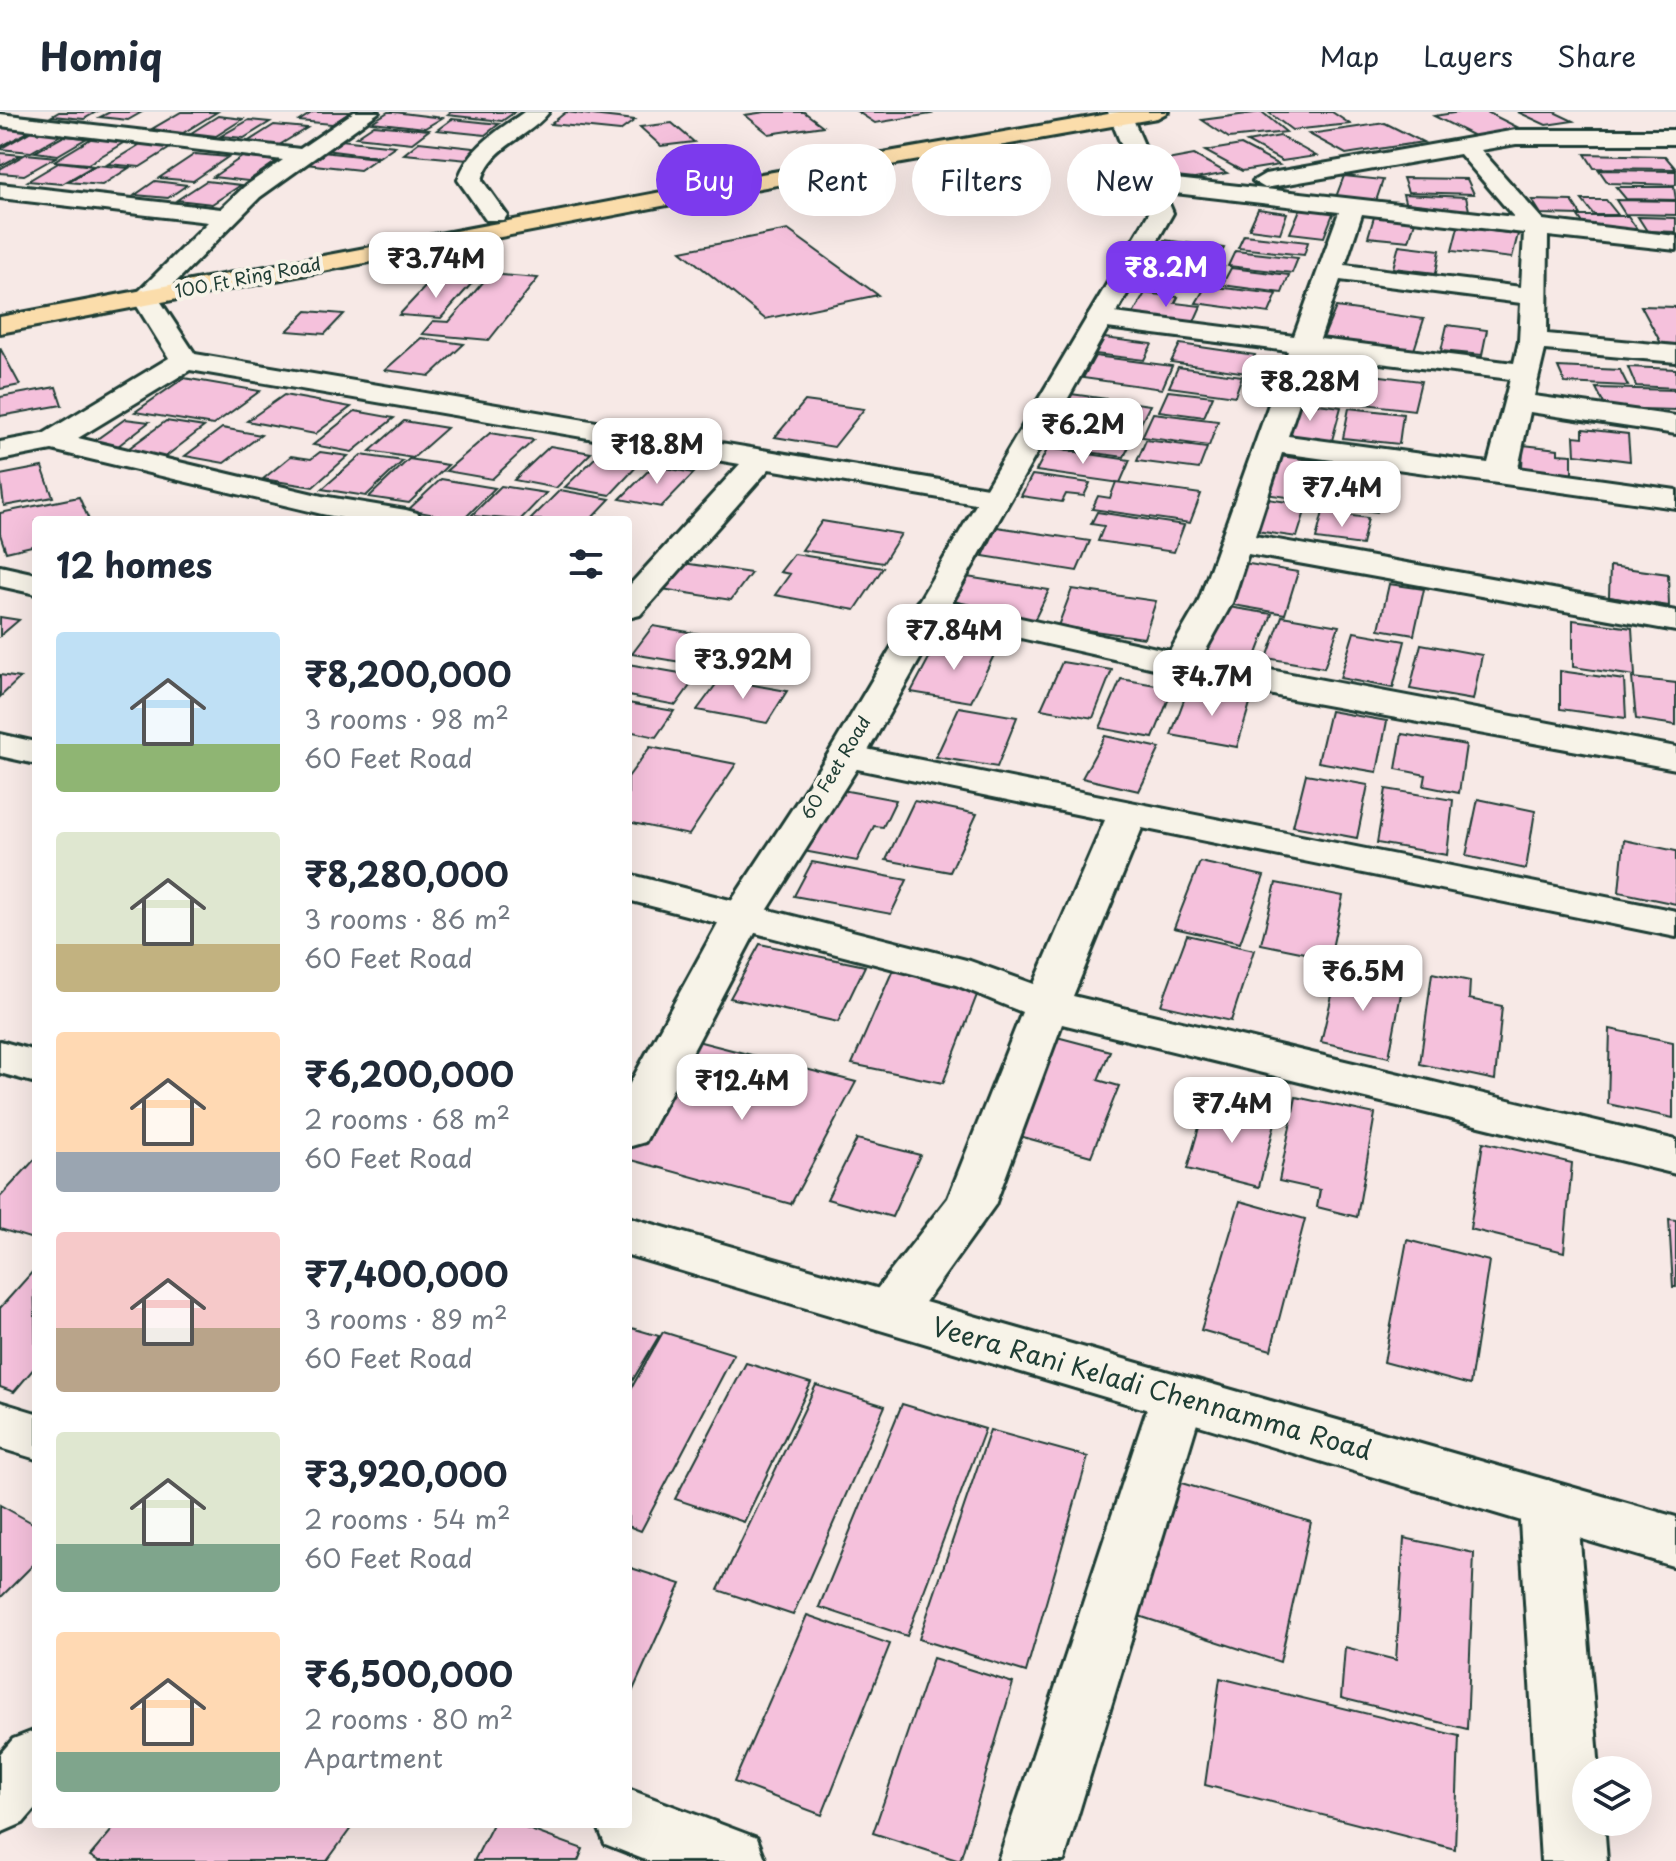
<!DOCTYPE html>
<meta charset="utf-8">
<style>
:root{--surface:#fff;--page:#f2f2f3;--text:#1f2937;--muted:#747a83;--line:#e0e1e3;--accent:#7c3aed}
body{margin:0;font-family:"Playpen Sans",sans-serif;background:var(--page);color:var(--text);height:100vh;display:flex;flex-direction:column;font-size:30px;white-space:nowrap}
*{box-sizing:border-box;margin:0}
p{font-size:26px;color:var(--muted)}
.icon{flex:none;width:44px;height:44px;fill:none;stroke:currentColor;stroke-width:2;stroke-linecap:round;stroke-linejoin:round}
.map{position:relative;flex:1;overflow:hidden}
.side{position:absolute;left:32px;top:404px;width:600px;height:1312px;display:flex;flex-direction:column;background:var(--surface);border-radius:8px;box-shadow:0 8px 32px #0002}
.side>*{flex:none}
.banner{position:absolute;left:656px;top:32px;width:760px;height:72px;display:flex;gap:16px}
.controls{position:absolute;left:1572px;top:1644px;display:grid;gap:16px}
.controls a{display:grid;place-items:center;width:80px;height:80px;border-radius:50%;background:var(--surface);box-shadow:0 8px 32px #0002;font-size:40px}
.price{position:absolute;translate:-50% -68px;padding:0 18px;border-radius:16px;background:#fff;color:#222;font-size:26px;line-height:52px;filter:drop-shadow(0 2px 4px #0008)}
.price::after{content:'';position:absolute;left:50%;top:48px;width:24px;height:18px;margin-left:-12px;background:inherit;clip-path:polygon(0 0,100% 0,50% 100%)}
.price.active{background:var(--accent);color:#fff}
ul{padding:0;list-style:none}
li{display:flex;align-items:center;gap:24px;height:200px;padding:0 24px}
li span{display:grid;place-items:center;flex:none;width:224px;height:160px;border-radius:8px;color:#555}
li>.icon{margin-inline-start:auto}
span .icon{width:96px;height:96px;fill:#fffc;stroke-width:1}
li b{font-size:34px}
h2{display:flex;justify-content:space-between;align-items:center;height:96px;padding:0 24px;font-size:34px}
.pill{padding:0 28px;border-radius:36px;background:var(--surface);box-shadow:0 8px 32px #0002;font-size:28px;line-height:72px}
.pill.active{background:var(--accent);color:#fff}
header{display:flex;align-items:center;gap:48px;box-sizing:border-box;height:112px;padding:0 40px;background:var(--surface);border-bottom:2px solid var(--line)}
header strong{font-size:38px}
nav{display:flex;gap:44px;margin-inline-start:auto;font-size:28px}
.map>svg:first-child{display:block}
.building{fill:#f5c1dc;stroke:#1f3d34;stroke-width:2}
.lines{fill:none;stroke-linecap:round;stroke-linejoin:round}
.street-casing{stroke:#1f3d34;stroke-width:6}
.secondary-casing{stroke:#1f3d34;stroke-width:6}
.primary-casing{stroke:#1f3d34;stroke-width:6}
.street{fill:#f7f3e8;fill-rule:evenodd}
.secondary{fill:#f7f3e8;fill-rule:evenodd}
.primary{fill:#fbddab;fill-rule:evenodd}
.labels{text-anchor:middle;stroke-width:8;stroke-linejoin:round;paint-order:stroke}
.far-street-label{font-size:18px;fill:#1f3d34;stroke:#f7f3e8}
.near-street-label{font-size:26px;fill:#1f3d34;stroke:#f7f3e8}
</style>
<header>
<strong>Homiq</strong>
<nav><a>Map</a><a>Layers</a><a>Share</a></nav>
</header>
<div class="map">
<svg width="1676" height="1749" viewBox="0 0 1676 1749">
<rect width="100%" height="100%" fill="#f7e9e6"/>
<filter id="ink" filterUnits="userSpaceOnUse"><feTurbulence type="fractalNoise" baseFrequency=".0125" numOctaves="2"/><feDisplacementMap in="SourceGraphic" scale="16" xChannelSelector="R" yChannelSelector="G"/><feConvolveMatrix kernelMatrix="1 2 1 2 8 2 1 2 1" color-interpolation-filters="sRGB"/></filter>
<g filter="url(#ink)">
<g class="building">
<polygon points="59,0 96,0 84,7 52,4"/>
<polygon points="110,0 142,0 128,8 100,5"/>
<polygon points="181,0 217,0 183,21 152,17"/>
<polygon points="313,0 351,0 332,12 299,9"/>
<polygon points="388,0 394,0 442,6 425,16 372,10"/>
<polygon points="451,0 515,0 502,9 447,3"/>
<polygon points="566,0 635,8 620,19 551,12"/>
<polygon points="765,0 804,0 823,14 769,22 745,3"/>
<polygon points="858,0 927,0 931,2 875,11"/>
<polygon points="1262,0 1286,20 1229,26 1202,8"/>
<polygon points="1268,0 1332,0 1350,12 1292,18"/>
<polygon points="1460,0 1487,0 1523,18 1476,25 1434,4"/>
<polygon points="1518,0 1554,0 1573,9 1546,13"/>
<polygon points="218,4 243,7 216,24 191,21"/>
<polygon points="452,7 499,12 485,23 437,18"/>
<polygon points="249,8 270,10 244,26 221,24"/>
<polygon points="672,11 694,30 661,34 640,15"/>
<polygon points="1385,11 1423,30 1346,42 1309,22"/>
<polygon points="274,13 307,16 276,35 244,32"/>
<polygon points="374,13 429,18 412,31 356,25"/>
<polygon points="5,14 34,17 0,35 0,16"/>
<polygon points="35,17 66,20 31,40 0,37"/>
<polygon points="64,24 87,26 58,43 35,40"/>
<polygon points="1280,24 1316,44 1282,49 1247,30"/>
<polygon points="94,25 128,28 88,52 54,49"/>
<polygon points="341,28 395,34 379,45 325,38"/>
<polygon points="144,30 175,33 140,55 108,52"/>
<polygon points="419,30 482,37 468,48 404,42"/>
<polygon points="1241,33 1279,53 1242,59 1205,39"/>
<polygon points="322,40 377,46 360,58 305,52"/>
<polygon points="0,41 21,43 0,54"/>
<polygon points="26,42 56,45 24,63 0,61 0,57"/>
<polygon points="195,42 228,45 193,69 159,66"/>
<polygon points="1585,42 1665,44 1676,57 1594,56"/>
<polygon points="1194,43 1227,61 1184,69 1151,51"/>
<polygon points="242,45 277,49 248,69 213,65"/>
<polygon points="60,50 93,54 62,72 28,69"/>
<polygon points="96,53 129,56 102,73 68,70"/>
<polygon points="1599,58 1676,59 1676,73 1608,71"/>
<polygon points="1344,64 1383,68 1376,89 1336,85"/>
<polygon points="1403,66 1467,67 1474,82 1408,80"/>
<polygon points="155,69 187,73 168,86 135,83"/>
<polygon points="206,69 241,73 212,92 177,88"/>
<polygon points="1616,75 1674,75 1676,88 1626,87"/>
<polygon points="1403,82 1466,85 1469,98 1406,94"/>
<polygon points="1532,88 1572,89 1581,103 1541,102"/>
<polygon points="1582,88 1606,88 1618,103 1594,103"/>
<polygon points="1616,88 1676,89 1676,103 1625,102"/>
<polygon points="1301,95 1334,99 1324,125 1290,121"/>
<polygon points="1258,97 1287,101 1280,121 1249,117"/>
<polygon points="1578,104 1628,104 1637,117 1587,117"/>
<polygon points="1374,105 1415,109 1409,129 1368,125"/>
<polygon points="1638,105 1676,106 1676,120 1647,119"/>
<polygon points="1458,115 1518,122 1512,146 1452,139"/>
<polygon points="788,118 878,183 765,207 681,139"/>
<polygon points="1244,123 1308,130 1304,143 1238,136"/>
<polygon points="1164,128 1224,136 1216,152 1155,145"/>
<polygon points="1399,133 1440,138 1436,161 1393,156"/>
<polygon points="1235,139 1298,146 1292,161 1228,154"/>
<polygon points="1158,147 1224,155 1215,172 1148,164"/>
<polygon points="1231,156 1289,163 1282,181 1222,173"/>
<polygon points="490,162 538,166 489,228 422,222 433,209 449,210"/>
<polygon points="445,168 473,170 441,206 399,203 426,174 438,175"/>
<polygon points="1206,174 1277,182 1269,201 1196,191"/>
<polygon points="1145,181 1178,185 1175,191 1201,194 1193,212 1132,204"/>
<polygon points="1641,194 1676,195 1676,233 1662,233"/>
<polygon points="1336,195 1424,207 1414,238 1323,226"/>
<polygon points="307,199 344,202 325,222 287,219"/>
<polygon points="1447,213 1487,218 1482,243 1441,239"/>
<polygon points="421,226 464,232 430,264 385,258"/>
<polygon points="1104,226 1152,232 1144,248 1095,242"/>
<polygon points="1180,232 1255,243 1247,261 1171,250"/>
<polygon points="0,236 20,273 0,277"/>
<polygon points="1095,244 1172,254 1162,277 1083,266"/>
<polygon points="1309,252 1339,256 1333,275 1347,277 1344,291 1299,286"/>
<polygon points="1178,255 1242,264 1235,284 1169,275"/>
<polygon points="1558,255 1620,258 1628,274 1565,271"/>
<polygon points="1628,255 1676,257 1676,276 1636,274"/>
<polygon points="1373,263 1421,269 1414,298 1364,292"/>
<polygon points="184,266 260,279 213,313 135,300"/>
<polygon points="56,275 62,293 0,304 0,285"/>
<polygon points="1596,276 1676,278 1676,298 1606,296"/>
<polygon points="1168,279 1213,284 1204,305 1159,299"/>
<polygon points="1071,282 1150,293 1136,321 1055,309"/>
<polygon points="284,283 351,295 315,322 247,309"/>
<polygon points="805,289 864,297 834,335 775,325"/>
<polygon points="1295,289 1341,295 1331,332 1274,324"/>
<polygon points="1349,296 1403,302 1399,332 1343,326"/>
<polygon points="355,299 394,306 352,340 313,333"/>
<polygon points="1153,301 1218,309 1209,334 1142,325"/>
<polygon points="125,307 149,310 118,334 93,330"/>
<polygon points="166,309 204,315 160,349 121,342"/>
<polygon points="404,309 447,316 413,346 370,339"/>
<polygon points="1062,314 1134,324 1124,345 1052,335"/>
<polygon points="222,316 261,323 224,351 185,344"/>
<polygon points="1583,317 1628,322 1630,349 1575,342 1574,324 1583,325"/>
<polygon points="490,321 534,328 492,367 446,359"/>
<polygon points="1146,328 1207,336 1199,357 1137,349"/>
<polygon points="1523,333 1558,337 1558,342 1572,343 1572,362 1522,356"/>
<polygon points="550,334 591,341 556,376 514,368"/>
<polygon points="1048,336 1130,348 1120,371 1036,359"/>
<polygon points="320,340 348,344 313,375 263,367 291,344 311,347"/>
<polygon points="361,343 403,349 366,384 322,377"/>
<polygon points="598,343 641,350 610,383 565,375"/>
<polygon points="1279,344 1328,350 1317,389 1258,381"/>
<polygon points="409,347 448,353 409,391 369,385"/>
<polygon points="1331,351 1384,358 1377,400 1322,393"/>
<polygon points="653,354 694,361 661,395 620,387"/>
<polygon points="42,355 53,385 4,394 0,363"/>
<polygon points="1032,363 1090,371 1084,384 1066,382 1062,390 1021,384"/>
<polygon points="441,367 495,376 463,408 408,398"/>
<polygon points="1116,370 1201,382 1190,411 1092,397 1098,384 1110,386"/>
<polygon points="501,374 546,381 520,408 471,404"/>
<polygon points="560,378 610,387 590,408 530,408"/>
<polygon points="79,385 89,408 36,408 36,433 6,440 0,422 0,401"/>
<polygon points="1261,386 1307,393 1297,425 1250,418"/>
<polygon points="1097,400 1184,413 1174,440 1098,429 1104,414 1091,412"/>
<polygon points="1323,400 1368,406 1362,433 1316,427"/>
<polygon points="822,409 901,422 883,451 802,438"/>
<polygon points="997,415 1090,429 1077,459 983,444"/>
<polygon points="794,442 883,456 855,498 775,483 790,462 780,460"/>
<polygon points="1237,450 1298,460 1285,502 1222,491"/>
<polygon points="683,451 751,461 731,488 662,477"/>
<polygon points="1610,454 1668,462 1669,494 1609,485"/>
<polygon points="967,465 1049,478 1034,509 951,496"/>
<polygon points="1389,472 1424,477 1414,523 1379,517"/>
<polygon points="1072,477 1156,489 1144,526 1058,514"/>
<polygon points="1216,493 1272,502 1255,547 1197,537"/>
<polygon points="1282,504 1339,514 1324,556 1267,546"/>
<polygon points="0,505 19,508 0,524"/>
<polygon points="1573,508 1632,516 1635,564 1573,555"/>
<polygon points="653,514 724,526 705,554 632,542"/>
<polygon points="1354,520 1405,529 1393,576 1340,566"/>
<polygon points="938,529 996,539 971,590 911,580"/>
<polygon points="1421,532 1482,543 1473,588 1410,577"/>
<polygon points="1062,550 1112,558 1093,606 1041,597"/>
<polygon points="628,552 697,564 676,593 628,584"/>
<polygon points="1560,559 1624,568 1626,606 1560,597"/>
<polygon points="0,563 20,566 0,585"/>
<polygon points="1632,566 1676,571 1676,613 1636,607"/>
<polygon points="720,567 787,579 767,611 697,598"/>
<polygon points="1121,567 1173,576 1153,626 1100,616"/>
<polygon points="1188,577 1251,588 1237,635 1171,623"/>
<polygon points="628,591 674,599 656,625 628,619"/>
<polygon points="959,595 1017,605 997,655 936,645"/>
<polygon points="1330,599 1387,609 1377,660 1318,650"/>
<polygon points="1402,622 1466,633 1459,681 1424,674 1426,663 1396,657"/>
<polygon points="1105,624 1160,636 1139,679 1082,666"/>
<polygon points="650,635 736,652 689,723 628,710 628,665"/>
<polygon points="1306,662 1368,673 1357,726 1293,714"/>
<polygon points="831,676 896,688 883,715 874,714 857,749 798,738"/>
<polygon points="1386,677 1453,688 1447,743 1377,731"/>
<polygon points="1478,687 1535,699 1526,757 1466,744"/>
<polygon points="914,689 977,702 950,760 886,748"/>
<polygon points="1624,728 1676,739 1676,792 1619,780"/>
<polygon points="812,750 907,768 891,802 794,784"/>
<polygon points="1200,750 1264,764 1240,831 1174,816"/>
<polygon points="1276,771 1343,784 1330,846 1261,832"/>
<polygon points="1187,823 1254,838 1231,909 1161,893"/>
<polygon points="760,832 865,854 838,910 730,886"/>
<polygon points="895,853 982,870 943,971 852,952"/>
<polygon points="1338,858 1403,871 1389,945 1321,930"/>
<polygon points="1432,861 1470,869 1469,887 1502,894 1495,968 1420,952"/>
<polygon points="1610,917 1673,930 1673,1006 1608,992"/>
<polygon points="1053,924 1110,939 1098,968 1119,974 1091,1044 1009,1021"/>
<polygon points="697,929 856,970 791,1092 628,1047 628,1036"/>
<polygon points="1296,985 1375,1002 1357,1105 1317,1095 1320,1078 1279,1069"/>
<polygon points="1206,991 1276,1007 1259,1075 1187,1057"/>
<polygon points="857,1027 920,1043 892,1105 827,1087"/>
<polygon points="1483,1030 1572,1051 1564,1140 1470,1117"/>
<polygon points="36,1046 36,1128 0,1117 0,1085"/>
<polygon points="1240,1089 1305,1107 1271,1238 1201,1218"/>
<polygon points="1669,1107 1676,1108 1676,1175 1673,1175"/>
<polygon points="1407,1128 1489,1149 1470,1273 1384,1250"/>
<polygon points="34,1158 36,1254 14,1280 0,1275 0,1196"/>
<polygon points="628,1215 659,1224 628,1276"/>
<polygon points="663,1220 734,1242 641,1419 628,1414 628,1282"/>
<polygon points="746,1251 811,1271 744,1410 675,1387"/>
<polygon points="816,1273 885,1294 793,1503 718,1478"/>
<polygon points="902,1292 985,1317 907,1524 819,1495"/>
<polygon points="990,1318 1088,1345 1026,1560 919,1527"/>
<polygon points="1178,1370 1311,1410 1280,1550 1139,1504"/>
<polygon points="0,1393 36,1413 36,1450 0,1486"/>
<polygon points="1404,1426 1474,1441 1467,1617 1341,1586 1345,1535 1396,1548"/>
<polygon points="628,1455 681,1472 628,1589"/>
<polygon points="807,1503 890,1532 822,1703 734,1670"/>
<polygon points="933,1546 1013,1571 960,1749 873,1721"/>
<polygon points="1220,1566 1459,1624 1455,1737 1205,1673"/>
<polygon points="117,1712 354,1712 327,1749 99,1749 90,1744"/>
<polygon points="493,1712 514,1712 583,1737 578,1749 474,1749"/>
</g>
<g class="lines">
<g class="street-casing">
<g id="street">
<polygon points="354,0 379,0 260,85 159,187 195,242 993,377 1004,379 1009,386 1004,393 993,395 769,357 640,503 628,506 628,475 740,352 190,258 78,326 322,384 406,398 417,401 422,408 353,408 322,402 52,338 0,348 0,330 43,322 169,246 132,186 208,110 0,86 0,72 221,97 244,75 283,48 0,14 0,2 300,37"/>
<path d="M 524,0 L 549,0 C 529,26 492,33 482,68 L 507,103 L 504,108 L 486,108 L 458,68 C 469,35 498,19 524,0 Z"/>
<path d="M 1516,18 L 1676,18 L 1676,32 L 1516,32 L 1481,38 L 1543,108 L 1676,124 L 1676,138 L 1548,124 L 1547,222 L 1676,234 L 1676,250 L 1545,238 L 1534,284 L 1676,304 L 1676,322 L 1530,300 L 1518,356 L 1676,378 L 1676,396 L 1282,341 L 1255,424 L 1676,499 L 1676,519 L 1248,442 L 1232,491 L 1202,545 L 1676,635 L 1676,657 L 1287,586 L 918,503 L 913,496 L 918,489 L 930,486 L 1170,539 L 1198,491 L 1288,239 L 1099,215 L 1090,213 L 1086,207 L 1090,201 L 1099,199 L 1294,224 L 1339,100 L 1149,78 L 1137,71 L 1141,66 L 1149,64 L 1514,105 L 1460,42 L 1265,76 L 1253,69 L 1265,62 ZM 1362,102 L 1524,121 L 1521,175 L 1345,153 ZM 1340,168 L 1521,191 L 1519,229 L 1514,251 L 1320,227 ZM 1315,243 L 1510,267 L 1488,351 L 1288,324 Z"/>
<polygon points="0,454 36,462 36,482 0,474"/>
<polygon points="0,622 36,630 36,652 0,644"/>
<polygon points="846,633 1676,799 1676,825 1142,716 1073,884 1676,1028 1676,1062 1062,912 995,1093 908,1214 889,1220 870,1214 863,1200 870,1186 948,1086 1022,900 956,873 628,788 628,762 970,849 1034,872 1105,708 833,652 827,644 833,636"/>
<polygon points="1178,1263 1197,1269 1205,1285 1064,1749 998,1749 1151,1285 1159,1269"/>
<polygon points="0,1290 36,1301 36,1347 0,1336"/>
<polygon points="1548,1368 1568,1376 1577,1393 1599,1658 1586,1658 1586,1710 1604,1710 1607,1749 1541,1749 1519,1393 1528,1376"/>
<polygon points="628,1677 757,1726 766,1749 648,1749 605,1732 597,1712 628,1712"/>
</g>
</g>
<g class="secondary-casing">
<g id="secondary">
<polygon points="1108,0 1130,0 1173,101 865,644 765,802 645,1030 628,1035 628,975 723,802 827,644 1149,101"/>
<polygon points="0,929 36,939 36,971 0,961"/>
<polygon points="628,1105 1676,1405 1676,1455 628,1143"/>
<polygon points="36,1618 36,1696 23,1711 0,1721 0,1642 13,1627"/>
</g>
</g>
<g class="primary-casing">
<polygon id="primary" points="1120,0 1168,0 1157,6 709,85 0,221 0,205 709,71"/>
</g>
<use href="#street" class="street"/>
<use href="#secondary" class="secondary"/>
<use href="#primary" class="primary"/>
</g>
</g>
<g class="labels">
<g class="far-street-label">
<text transform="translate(248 166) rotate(-11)" y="6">100 Ft Ring Road</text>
<text transform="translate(836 656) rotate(-59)" y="6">60 Feet Road</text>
</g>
<g class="near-street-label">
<text transform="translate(1152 1277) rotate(16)" y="9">Veera Rani Keladi Chennamma Road</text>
</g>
</g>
</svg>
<div class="controls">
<a><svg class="icon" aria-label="layers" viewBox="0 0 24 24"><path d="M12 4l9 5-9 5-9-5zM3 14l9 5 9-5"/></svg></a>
</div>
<b class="price" style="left:436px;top:188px">₹3.74M</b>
<b class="price active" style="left:1166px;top:197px">₹8.2M</b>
<b class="price" style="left:1310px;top:311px">₹8.28M</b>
<b class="price" style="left:1083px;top:354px">₹6.2M</b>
<b class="price" style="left:657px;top:374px">₹18.8M</b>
<b class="price" style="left:1342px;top:417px">₹7.4M</b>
<b class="price" style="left:954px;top:560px">₹7.84M</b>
<b class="price" style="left:743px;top:589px">₹3.92M</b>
<b class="price" style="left:1212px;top:606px">₹4.7M</b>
<b class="price" style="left:1363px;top:901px">₹6.5M</b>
<b class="price" style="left:742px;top:1010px">₹12.4M</b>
<b class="price" style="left:1232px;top:1033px">₹7.4M</b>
<div class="banner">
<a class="pill active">Buy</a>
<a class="pill">Rent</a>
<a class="pill">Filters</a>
<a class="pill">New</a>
</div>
<section class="side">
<h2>12 homes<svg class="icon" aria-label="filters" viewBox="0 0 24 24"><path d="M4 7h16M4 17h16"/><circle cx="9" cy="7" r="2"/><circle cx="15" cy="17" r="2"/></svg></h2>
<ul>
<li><span style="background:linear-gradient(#bfe0f5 70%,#8fb573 0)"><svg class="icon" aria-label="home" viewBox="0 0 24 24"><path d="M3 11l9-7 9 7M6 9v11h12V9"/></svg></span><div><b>₹8,200,000</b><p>3 rooms · 98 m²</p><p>60 Feet Road</p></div></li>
<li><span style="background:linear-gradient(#dfe7d0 70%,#c2b280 0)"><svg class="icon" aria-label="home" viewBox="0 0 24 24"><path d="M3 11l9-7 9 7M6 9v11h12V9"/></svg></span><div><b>₹8,280,000</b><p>3 rooms · 86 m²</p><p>60 Feet Road</p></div></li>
<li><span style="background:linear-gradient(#ffd9b3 75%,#9aa5b1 0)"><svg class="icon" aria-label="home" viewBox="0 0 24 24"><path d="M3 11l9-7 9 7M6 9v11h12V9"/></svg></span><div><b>₹6,200,000</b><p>2 rooms · 68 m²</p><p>60 Feet Road</p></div></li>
<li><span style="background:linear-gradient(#f6c9c9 60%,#b9a48a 0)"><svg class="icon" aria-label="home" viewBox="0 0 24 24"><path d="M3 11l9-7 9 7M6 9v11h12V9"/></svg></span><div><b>₹7,400,000</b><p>3 rooms · 89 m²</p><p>60 Feet Road</p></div></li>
<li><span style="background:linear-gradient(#dfe7d0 70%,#7fa58c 0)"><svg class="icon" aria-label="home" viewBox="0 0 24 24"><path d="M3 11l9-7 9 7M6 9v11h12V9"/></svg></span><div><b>₹3,920,000</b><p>2 rooms · 54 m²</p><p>60 Feet Road</p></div></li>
<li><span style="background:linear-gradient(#ffd9b3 75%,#7fa58c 0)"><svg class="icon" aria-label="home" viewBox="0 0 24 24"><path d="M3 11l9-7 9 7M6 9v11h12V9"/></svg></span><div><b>₹6,500,000</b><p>2 rooms · 80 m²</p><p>Apartment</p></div></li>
</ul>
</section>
</div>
